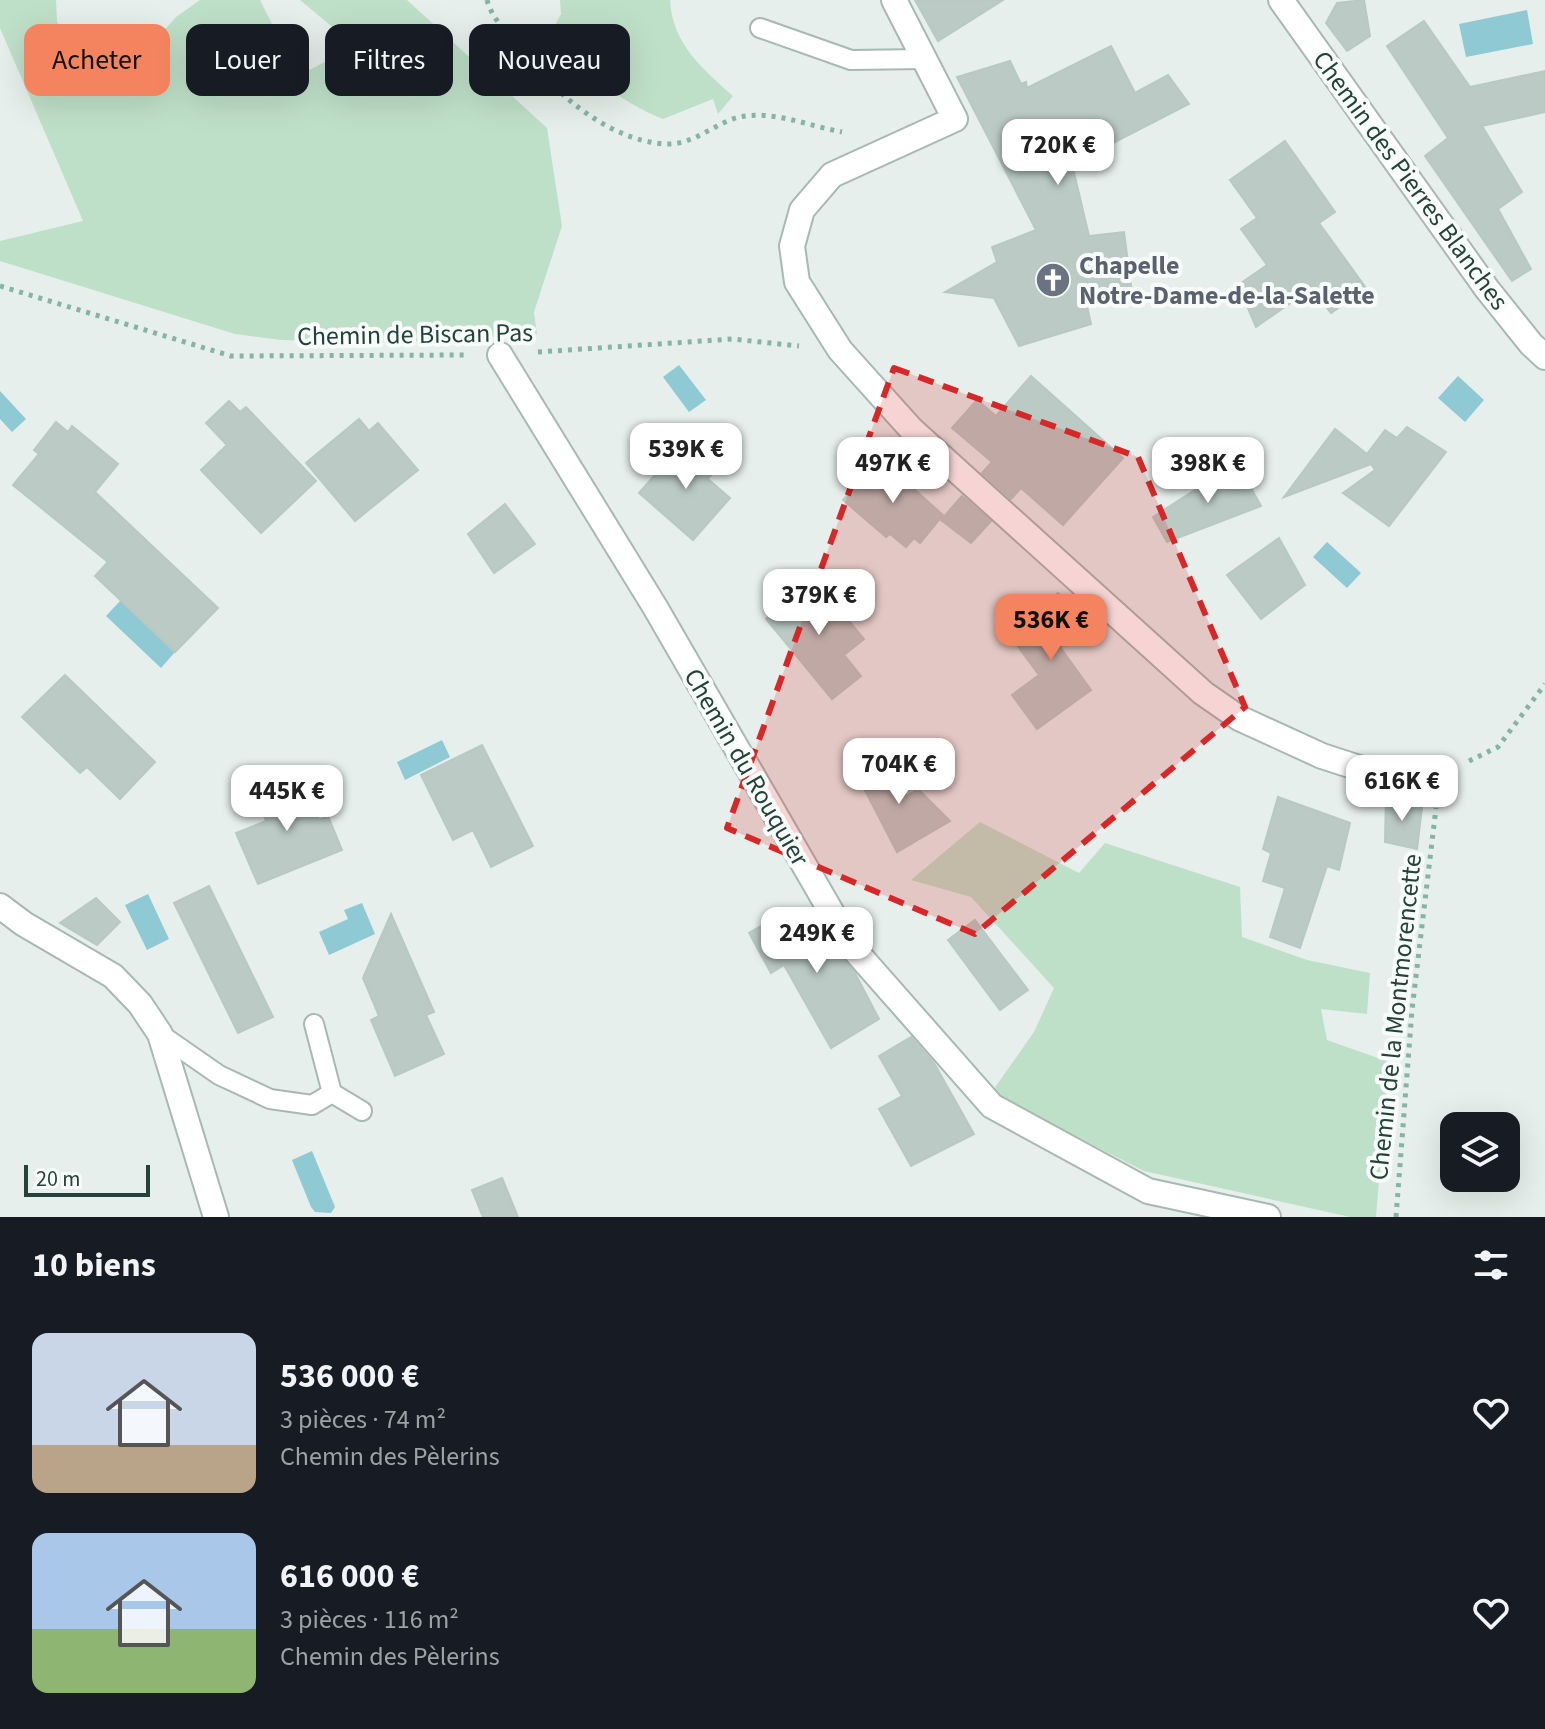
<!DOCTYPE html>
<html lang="fr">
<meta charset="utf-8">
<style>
:root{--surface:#171b24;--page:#20242c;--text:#f1f3f6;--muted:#9ea1a6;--accent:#f4845f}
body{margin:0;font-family:"Source Sans 3",sans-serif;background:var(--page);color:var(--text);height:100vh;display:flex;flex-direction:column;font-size:30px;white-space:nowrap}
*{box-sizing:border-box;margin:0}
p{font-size:26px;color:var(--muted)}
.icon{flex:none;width:44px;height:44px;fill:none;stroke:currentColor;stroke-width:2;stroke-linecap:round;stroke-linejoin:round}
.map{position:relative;height:1217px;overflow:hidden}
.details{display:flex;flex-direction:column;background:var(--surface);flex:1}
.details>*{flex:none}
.hud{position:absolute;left:24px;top:24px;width:800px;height:72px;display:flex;gap:16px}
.buttons{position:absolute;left:1440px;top:1112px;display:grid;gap:16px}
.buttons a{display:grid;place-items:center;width:80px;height:80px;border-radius:16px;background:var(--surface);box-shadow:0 8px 32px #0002;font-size:40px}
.scale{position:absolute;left:24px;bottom:20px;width:126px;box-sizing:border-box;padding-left:8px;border:4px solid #24423a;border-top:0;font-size:22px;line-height:28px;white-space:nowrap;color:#24423a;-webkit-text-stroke:6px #f7fbf9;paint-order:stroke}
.price{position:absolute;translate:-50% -68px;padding:0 18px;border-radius:16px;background:#fff;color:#222;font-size:26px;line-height:52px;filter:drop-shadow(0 2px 4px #0008)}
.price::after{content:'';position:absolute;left:50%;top:48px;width:24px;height:18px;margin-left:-12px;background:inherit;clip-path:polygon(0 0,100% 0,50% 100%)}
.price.active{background:var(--accent);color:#111}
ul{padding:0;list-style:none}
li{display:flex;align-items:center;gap:24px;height:200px;padding:0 32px}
li span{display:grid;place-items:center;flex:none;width:224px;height:160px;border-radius:16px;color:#555}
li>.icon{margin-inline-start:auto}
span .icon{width:96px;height:96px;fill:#fffc;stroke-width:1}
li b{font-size:34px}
h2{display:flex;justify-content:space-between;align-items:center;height:96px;padding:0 32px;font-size:34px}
.tag{padding:0 28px;border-radius:16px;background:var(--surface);box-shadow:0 8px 32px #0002;font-size:28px;line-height:72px}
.tag.active{background:var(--accent);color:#111}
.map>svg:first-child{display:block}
.green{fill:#bfe0c8}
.water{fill:#8ec9d4}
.building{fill:#bbcac4;stroke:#b8c9c2;stroke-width:2}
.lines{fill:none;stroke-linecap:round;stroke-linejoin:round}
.service-casing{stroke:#a8b8b2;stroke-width:22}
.minor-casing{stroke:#a8b8b2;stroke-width:28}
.tertiary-casing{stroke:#a8b8b2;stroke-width:28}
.path{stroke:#86b3a5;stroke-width:5;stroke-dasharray:4 6;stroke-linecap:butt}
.service{stroke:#fff;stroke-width:18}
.minor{stroke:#fff;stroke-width:24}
.tertiary{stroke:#fff;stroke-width:24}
.marked{fill:#d62828;fill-opacity:0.2;stroke:#d62828;stroke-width:6;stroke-dasharray:16 10;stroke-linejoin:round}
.labels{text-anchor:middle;stroke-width:8;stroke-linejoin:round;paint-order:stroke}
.street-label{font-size:26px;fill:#24423a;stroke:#f7fbf9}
.worship-label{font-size:26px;font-weight:bold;fill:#5b616d;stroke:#f7fbf9;text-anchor:start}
</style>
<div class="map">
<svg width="1545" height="1217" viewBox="0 0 1545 1217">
<rect width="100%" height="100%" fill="#e6efeb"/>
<g class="green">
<polygon points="0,0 56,0 57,22 92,62 132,67 176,17 200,0 260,0 298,76 355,46 300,0 407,0 547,128 562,226 534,312 537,334 393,343 281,340 235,334 0,261 0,241 83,221 0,28"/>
<path d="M 560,0 L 670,0 C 672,44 703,69 733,96 L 718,114 L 713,99 L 663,119 C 618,101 583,70 547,40 L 561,14 Z"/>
<polygon points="980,822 1079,873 1105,843 1240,887 1242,937 1307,960 1370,973 1367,1014 1321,1009 1327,1040 1389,1062 1376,1217 1350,1217 1144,1171 991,1093 1034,1032 1054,988 971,897 911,880"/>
</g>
<g class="water">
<polygon points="1527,10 1533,44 1466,57 1459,24"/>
<polygon points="679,365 706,400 689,412 663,377"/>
<polygon points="1458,376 1484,400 1465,422 1438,398"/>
<polygon points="0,391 26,419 12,432 0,419"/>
<polygon points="1327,542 1361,573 1347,588 1313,557"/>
<polygon points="121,600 175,652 161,668 106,616"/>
<polygon points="442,740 450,757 405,780 397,762"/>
<polygon points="148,894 169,939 147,950 125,905"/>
<polygon points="362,903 375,934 329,955 319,932 348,919 344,910"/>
<polygon points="312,1151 335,1207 331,1213 315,1212 311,1207 292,1160"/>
</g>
<g class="building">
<polygon points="915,0 1003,0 938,41"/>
<polygon points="1364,0 1370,36 1347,51 1326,23 1337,3"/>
<polygon points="1424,21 1470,87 1545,71 1545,112 1482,126 1522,192 1498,209 1531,269 1512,281 1425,156 1448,138 1387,46"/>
<polygon points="1111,46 1135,93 1168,75 1189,104 1072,164 1089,236 1124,232 1132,293 1086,301 1091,324 1019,346 994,298 945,292 997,262 992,247 1036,230 957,77 1010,61 1021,84 1026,82 1027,88"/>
<polygon points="1285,141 1335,212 1319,223 1366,288 1331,313 1312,288 1256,327 1238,285 1267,265 1241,229 1257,218 1230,180"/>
<polygon points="1031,376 1123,458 1063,525 1021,488 1011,499 982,473 992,462 952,428 977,400 996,416"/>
<polygon points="229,401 240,412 246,407 316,481 261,533 201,470 227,445 206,423"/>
<polygon points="359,419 369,431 378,423 418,470 355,521 306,463"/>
<polygon points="56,422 68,432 72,426 118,464 95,492 218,608 175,652 95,576 108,562 13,485 39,454 34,450"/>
<polygon points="1407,427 1446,452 1389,526 1343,493 1375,470 1371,464 1284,497 1335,429 1367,454 1385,430 1397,438"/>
<polygon points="684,442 716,469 708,479 730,498 693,540 639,493"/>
<polygon points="880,459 943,515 920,543 914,538 906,547 890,534 886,537 843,500"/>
<polygon points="1237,463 1261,506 1167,542 1153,517"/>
<polygon points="962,496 991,521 971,543 941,520"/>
<polygon points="505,504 535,544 494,573 468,534"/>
<polygon points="1279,538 1305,585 1261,619 1227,575"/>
<polygon points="814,579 864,639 844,655 861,676 832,699 766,619"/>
<polygon points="1058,593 1092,622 1060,647 1091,690 1037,729 1012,695 1039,675 1014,641 1038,623 1031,614"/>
<polygon points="65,675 155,762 120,799 87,767 80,773 22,717"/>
<polygon points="482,745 533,846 491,867 473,830 453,840 421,775"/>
<polygon points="887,757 907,796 918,789 950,821 897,852 856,773"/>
<polygon points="302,778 319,820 328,816 342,850 258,884 236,833 266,821 256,796"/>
<polygon points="1386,795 1422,808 1417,849 1385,842"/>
<polygon points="1278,797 1350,823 1339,870 1327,866 1300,948 1270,937 1285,888 1263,881 1271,853 1263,849"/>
<polygon points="209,886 273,1017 238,1033 174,903"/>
<polygon points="96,898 120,922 97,945 60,923"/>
<polygon points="793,908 805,927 818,921 836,957 839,955 855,973 879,1019 831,1048 784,965 771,973 749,933"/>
<polygon points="391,914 434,1012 426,1015 444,1054 395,1076 371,1020 379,1016 363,978"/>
<polygon points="975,920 1028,990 1000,1010 948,940"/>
<polygon points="911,1037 934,1063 974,1134 911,1166 879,1109 902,1096 879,1056"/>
<polygon points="502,1178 518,1217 483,1217 472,1190"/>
</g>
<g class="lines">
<g class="service-casing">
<g id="service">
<polyline points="760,28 851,60 924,59"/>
<polyline points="314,1024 332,1093 362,1111"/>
<polyline points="160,1034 219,1075 270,1099 312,1105 332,1093"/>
</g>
</g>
<g class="minor-casing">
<g id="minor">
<polyline points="894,0 955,119 832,175 802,210 792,246 797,282 840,350 912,430 1203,693 1239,718 1322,756 1393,779 1440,774"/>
<polyline points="500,355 655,607 851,946 992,1106 1148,1191 1268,1217"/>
<polyline points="0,906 24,924 113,976 140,1004 160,1034 216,1217"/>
</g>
</g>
<g class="tertiary-casing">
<polyline id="tertiary" points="1281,0 1487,289 1531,344 1545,357"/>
</g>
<g class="path">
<path d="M 487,0 C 491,16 503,28 513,41 C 549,87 604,140 665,144 C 692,146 715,123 739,117 C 773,110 809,126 842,132"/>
<polyline points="0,286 231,356 468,355"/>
<polyline points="538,352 732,339 799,346"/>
<polyline points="1469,761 1498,747 1545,684"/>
<polyline points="1396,1217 1412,1010 1436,808"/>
</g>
<use href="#service" class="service"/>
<use href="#minor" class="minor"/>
<use href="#tertiary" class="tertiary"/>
</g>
<path class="marked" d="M 894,368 L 1138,457 L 1245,707 L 975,934 L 727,828 Z"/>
<defs>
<g id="church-disc" transform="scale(1.8)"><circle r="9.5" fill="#6b7280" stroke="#f7fbf9"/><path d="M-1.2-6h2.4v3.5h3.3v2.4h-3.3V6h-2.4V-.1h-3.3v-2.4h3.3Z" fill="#fff"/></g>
</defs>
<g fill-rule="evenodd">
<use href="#church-disc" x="1053" y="280"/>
</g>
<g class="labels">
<g class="street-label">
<text transform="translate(1411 180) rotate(54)" y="9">Chemin des Pierres Blanches</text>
<text transform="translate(415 334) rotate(-1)" y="9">Chemin de Biscan Pas</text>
<text transform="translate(747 767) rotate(60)" y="9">Chemin du Rouquier</text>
<text transform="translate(1395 1017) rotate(-84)" y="9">Chemin de la Montmorencette</text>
</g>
<g class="worship-label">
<text x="1079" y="274">Chapelle<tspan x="1079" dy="30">Notre-Dame-de-la-Salette</tspan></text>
</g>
</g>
</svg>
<div class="buttons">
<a><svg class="icon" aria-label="layers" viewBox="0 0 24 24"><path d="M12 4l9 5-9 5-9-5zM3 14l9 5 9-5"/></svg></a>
</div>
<div class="scale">20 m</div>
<b class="price" style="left:1058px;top:187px">720K €</b>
<b class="price" style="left:686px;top:491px">539K €</b>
<b class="price" style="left:893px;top:505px">497K €</b>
<b class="price" style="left:1208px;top:505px">398K €</b>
<b class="price" style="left:819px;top:637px">379K €</b>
<b class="price active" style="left:1051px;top:662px">536K €</b>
<b class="price" style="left:899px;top:806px">704K €</b>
<b class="price" style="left:1402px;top:823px">616K €</b>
<b class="price" style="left:287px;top:833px">445K €</b>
<b class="price" style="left:817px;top:975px">249K €</b>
<div class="hud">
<a class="tag active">Acheter</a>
<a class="tag">Louer</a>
<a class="tag">Filtres</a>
<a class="tag">Nouveau</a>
</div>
</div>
<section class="details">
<h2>10 biens<svg class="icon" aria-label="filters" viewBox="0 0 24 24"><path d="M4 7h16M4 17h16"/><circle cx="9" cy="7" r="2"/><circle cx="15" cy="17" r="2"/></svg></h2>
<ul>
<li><span style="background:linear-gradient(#c9d6e8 70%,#b9a48a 0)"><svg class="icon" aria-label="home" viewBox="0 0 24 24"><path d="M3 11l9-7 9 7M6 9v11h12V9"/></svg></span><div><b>536 000 €</b><p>3 pièces · 74 m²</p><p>Chemin des Pèlerins</p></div><svg class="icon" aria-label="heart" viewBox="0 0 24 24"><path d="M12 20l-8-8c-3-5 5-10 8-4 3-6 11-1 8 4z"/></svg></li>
<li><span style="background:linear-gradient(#a9c7e8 60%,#8fb573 0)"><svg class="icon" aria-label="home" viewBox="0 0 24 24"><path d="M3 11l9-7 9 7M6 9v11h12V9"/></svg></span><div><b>616 000 €</b><p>3 pièces · 116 m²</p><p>Chemin des Pèlerins</p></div><svg class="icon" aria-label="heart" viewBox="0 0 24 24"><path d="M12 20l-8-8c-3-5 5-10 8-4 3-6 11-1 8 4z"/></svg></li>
</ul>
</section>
